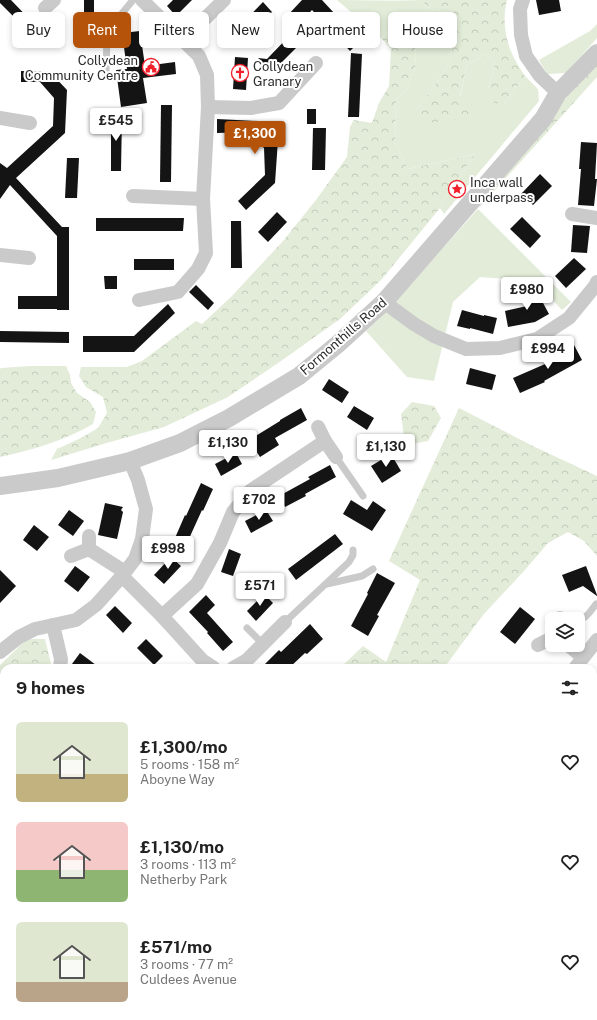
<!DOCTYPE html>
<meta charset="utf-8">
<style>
:root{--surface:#fff;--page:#f6f6f6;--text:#222;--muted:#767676;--accent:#b45309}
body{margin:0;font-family:"Public Sans",sans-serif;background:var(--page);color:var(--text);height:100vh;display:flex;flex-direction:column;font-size:15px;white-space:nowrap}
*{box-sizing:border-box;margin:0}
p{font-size:13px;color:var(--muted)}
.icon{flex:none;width:22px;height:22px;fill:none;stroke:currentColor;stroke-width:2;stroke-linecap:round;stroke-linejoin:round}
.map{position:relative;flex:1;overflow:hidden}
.side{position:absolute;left:0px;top:664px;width:597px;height:356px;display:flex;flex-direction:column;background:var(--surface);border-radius:12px 12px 0 0;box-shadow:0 2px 6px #0003}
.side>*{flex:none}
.top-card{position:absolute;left:12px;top:12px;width:573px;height:36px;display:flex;gap:8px}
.buttons{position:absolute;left:545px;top:612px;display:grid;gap:8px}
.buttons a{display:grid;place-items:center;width:40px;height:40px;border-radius:6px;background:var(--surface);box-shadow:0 2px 6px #0003;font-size:20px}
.price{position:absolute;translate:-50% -34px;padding:0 9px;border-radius:4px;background:#fff;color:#222;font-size:13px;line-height:26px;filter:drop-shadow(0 1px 2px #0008)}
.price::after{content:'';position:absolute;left:50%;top:24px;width:12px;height:9px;margin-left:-6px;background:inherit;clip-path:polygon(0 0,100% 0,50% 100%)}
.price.on{background:var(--accent);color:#fff}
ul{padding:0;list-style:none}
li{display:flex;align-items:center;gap:12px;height:100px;padding:0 16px}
li span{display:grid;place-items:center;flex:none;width:112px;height:80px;border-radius:6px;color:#555}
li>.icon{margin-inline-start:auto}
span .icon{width:48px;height:48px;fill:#fffc;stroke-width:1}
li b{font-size:17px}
h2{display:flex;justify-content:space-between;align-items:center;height:48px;padding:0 16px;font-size:17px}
.pill{padding:0 14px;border-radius:6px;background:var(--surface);box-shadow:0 2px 6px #0003;font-size:14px;line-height:36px}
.pill.on{background:var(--accent);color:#fff}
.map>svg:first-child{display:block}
.green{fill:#e2ecd8}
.forest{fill:url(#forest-crowns)}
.building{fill:#141414}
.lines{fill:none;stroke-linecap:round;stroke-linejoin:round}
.service{stroke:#cacaca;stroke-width:7}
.minor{stroke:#cacaca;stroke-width:14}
.tertiary{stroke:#cacaca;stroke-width:18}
.labels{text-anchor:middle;stroke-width:4;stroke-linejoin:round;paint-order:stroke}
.poi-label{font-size:13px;fill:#2d2d2d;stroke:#fff;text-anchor:start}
.street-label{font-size:13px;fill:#2d2d2d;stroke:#fff}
</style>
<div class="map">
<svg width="597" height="1020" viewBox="0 0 597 1020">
<defs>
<pattern id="forest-crowns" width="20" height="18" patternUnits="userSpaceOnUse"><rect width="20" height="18" fill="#e2ecd8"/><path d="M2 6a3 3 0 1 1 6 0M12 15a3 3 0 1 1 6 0" fill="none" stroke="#c2cbba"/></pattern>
</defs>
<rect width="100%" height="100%" fill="#fff"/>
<g class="green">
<polygon points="337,0 421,1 454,26 454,44 444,73 416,110 469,118 477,109 460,97 467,65 485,54 495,64 488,88 504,104 525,76 538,89 539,101 444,214 440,208 443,200 457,182 475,154 408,169 395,143 396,100 407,88 416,65 415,41 405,30 395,28 381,38"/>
<polygon points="597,24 597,38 566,73 547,74 539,60 590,31"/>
<polygon points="478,209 571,302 562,310 535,281 480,277 453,302 434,381 407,377 366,331 378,320"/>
<polygon points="0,811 4,814 4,975 1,973 0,974"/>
<polygon points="74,1016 82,1016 91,1020 68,1020"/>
</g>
<g class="forest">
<path d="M 392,0 L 507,0 C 502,19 505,40 514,58 C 517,64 521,70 525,76 L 504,104 L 494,103 L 488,88 L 495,64 L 485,54 L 467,65 L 460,96 L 478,109 L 469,118 L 427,123 L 416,110 L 444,73 L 454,44 L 454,26 L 421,1 Z"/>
<polygon points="395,28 405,30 415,41 416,65 407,88 396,100 395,143 408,169 475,154 457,182 443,200 440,208 382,279 340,319 281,361 228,397 164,427 103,444 51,460 57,449 81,438 98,428 107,413 103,397 86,387 79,376 81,367 127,367 142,361 196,321 202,324 232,296 283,241 316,200 347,157 350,127 354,120 372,123 379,103 389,86 391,49 381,38"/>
<polygon points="597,62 597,77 478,209 494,181"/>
<path d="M 31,366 L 66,366 L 70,375 L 71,383 L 77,393 L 90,402 L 96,412 L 93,424 C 64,441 32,450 0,457 L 0,369 L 1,368 Z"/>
<polygon points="412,402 434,406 441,418 428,441 405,445 401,414"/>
<polygon points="459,408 535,447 597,476 597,556 584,541 568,532 548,543 524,571 483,615 444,668 340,668 363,646 386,662 420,580 389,561"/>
<polygon points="27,639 45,639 52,668 4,668 4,702 0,706 0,665"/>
<polygon points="593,885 597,888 597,905 593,902"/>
<polygon points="1,973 4,975 4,1016 74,1016 68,1020 0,1020 0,974"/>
<polygon points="82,1016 203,1016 192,1020 91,1020"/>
<polygon points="209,1016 271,1016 276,1020 214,1020"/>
</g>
<g class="building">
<polygon points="0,0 11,0 36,26 59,25 60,37 35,38 0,3"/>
<rect x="84" y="0" width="10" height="25"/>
<polygon points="173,0 192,0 176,16 167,6"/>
<polygon points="302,0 322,0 360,41 350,51 312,10 297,25 287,16"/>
<polygon points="536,0 559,0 561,11 539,15"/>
<polygon points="263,2 272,12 242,42 233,33"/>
<polygon points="140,31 145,66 175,62 176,74 143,78 147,103 121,107 116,70 127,69 122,33"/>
<polygon points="293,32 302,42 272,72 258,58 267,59"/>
<polygon points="351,53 362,54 359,117 348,117"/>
<polygon points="235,57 248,58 246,90 233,89"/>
<polygon points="21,71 50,72 67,90 65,133 16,178 62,227 69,227 69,310 57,310 57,309 18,309 18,296 57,296 57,236 10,185 0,199 0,163 7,168 53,126 54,98 40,82 21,82"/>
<polygon points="161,105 172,105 171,182 160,182"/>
<rect x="307" y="109" width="9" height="15"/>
<polygon points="111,114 122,114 121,171 111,171"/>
<polygon points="217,119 258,121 278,140 275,183 246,210 238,201 265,175 264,148 247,132 217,133"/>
<polygon points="313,128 326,128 325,170 312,170"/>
<polygon points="581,142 597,143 595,179 597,179 594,206 578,205 581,169 579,169"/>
<polygon points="67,158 79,158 77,198 65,198"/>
<polygon points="540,174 552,186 533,205 521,194"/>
<polygon points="277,212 287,222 268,242 258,232"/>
<polygon points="522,217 541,236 530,248 510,229"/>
<polygon points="96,218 184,218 183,231 96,231"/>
<polygon points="231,221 241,221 242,268 231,268"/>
<polygon points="573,225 590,226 587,253 571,252"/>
<polygon points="574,258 586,269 566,288 555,276"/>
<rect x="134" y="259" width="40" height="11"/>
<polygon points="104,276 117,276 117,289 105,289"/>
<polygon points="196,285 214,303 208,310 189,292"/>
<polygon points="536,290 549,314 535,322 508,327 505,311 527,306 522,298"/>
<polygon points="168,304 175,313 134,352 83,352 83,336 134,336"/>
<polygon points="462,310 484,316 484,315 497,318 493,334 470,328 470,329 457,326"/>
<polygon points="0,331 69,332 69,343 0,342"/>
<polygon points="574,345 582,360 544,381 545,382 520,393 513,378 552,361 550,358"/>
<polygon points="470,368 496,375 492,390 466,384"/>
<polygon points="329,379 349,392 342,403 322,390"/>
<polygon points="354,406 374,418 367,430 347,417"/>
<polygon points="301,408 307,420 275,438 279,445 260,457 249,440 280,421 280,420"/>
<polygon points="236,453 242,464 221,476 215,464"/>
<polygon points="391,454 401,471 382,483 371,466"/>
<polygon points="330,465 336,477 305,494 306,496 285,507 279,496 310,479 308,477"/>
<polygon points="201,483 213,489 203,511 202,510 187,543 175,538 185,515 186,516"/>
<polygon points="351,500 367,510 373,501 386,510 372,531 343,514"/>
<polygon points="105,503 123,507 121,510 123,512 117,539 98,535"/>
<polygon points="69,510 84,521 73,536 58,525"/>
<polygon points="266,510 273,521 251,533 245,521"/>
<polygon points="34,525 49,537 37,551 23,540"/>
<polygon points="335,534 343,544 296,580 288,569"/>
<polygon points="229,549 241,554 233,576 221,572"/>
<polygon points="171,557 181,566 164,584 154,575"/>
<polygon points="75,566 90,577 78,592 64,581"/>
<polygon points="586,566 597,595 597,596 583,586 569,592 562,575"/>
<polygon points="0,570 16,586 0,603"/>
<polygon points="377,573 395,583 377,615 379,616 368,636 351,626 368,594 367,593"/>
<polygon points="264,594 273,603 256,621 247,611"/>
<polygon points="206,595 215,605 207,613 233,642 223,651 207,633 208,632 189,612"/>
<polygon points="115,606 132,623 123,633 106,615"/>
<polygon points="520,607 535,619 515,644 500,632"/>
<polygon points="310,624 323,639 307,654 305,653 289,668 261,668 279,650 281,652"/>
<polygon points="146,639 163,656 154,665 137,648"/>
<polygon points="80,653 100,668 69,668"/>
</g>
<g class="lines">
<g class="service">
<polyline points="106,75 107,34 115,22 133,0"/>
<polyline points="336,457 363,496"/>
<polyline points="327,584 362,576 373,569"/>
<path d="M 560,618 C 566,619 580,620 585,617 C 589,614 593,608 596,604"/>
<polyline points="285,622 349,562 353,555 353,550"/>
<polyline points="247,628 263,644"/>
</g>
<g class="minor">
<polyline points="523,0 520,9 521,35 526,56 540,76 558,93"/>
<polyline points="45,8 54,0"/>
<polyline points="183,40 224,0"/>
<polyline points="208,107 251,108 279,103 316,63"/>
<polyline points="0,118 30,123"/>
<polyline points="133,196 203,199"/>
<polyline points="572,214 597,218"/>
<polyline points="0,255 29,258"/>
<polyline points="139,300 178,292 198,269 206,253 203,199 208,107 207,75 199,56 142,0"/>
<polyline points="384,302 414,324 434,336 466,349 500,348 537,339 569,318 595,286 597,282"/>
<polyline points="318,427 325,441"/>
<polyline points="89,536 89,549"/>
<polyline points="71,556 89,549 125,572"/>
<polyline points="122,576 162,616 202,660 214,668"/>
<polyline points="162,616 197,584 220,543 233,512 250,491 325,441 336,457"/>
<polyline points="559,619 560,618"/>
<polyline points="53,625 61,659 60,668"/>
<polyline points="538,645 552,638"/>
<polyline points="568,645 583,657"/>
<polyline points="0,652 19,637 35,629 76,620 96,605 122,576 135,559 142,539 146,509 138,480 130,461"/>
<polyline points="233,668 247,660 285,622"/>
<polyline points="575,668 597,640"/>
<polyline points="593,780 595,750"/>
<polyline points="593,785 597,800"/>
<polyline points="593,996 596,1004"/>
<polyline points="431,1016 436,1020"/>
<polyline points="296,1020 300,1016"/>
</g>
<polyline class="tertiary" points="0,486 58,478 130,461 180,443 229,418 299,376 338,344 384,302 543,119 558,93 597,53"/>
</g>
<defs>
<g id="civic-ring" transform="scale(0.9)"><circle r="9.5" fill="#fff" stroke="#f2202b" stroke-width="1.5"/><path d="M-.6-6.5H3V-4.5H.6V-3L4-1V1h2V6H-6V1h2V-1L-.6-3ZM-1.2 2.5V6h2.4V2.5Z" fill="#f2202b"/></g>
<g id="church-ring" transform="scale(0.9)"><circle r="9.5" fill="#fff" stroke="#f2202b" stroke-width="1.5"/><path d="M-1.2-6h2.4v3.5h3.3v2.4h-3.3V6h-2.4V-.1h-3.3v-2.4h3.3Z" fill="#f2202b"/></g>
<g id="sight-ring" transform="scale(0.9)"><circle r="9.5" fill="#fff" stroke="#f2202b" stroke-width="1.5"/><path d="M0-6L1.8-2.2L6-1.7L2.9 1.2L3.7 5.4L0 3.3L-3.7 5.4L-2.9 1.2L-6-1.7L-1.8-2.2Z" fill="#f2202b"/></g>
</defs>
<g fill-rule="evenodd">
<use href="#civic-ring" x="151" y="67"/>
<use href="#church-ring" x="240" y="73"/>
<use href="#sight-ring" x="457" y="189"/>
</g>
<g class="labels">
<g class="poi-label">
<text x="138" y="65" text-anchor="end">Collydean<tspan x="138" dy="15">Community Centre</tspan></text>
<text x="253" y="71">Collydean<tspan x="253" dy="15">Granary</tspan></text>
<text x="470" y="187">Inca wall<tspan x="470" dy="15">underpass</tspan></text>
</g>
<g class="street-label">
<text transform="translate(343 336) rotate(-41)" y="5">Formonthills Road</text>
</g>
</g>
</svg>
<div class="buttons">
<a><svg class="icon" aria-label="layers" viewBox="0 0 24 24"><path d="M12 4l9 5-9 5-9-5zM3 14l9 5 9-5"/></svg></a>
</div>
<b class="price" style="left:116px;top:142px">£545</b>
<b class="price on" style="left:255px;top:155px">£1,300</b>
<b class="price" style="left:527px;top:311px">£980</b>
<b class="price" style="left:548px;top:370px">£994</b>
<b class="price" style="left:228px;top:464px">£1,130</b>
<b class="price" style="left:386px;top:468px">£1,130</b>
<b class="price" style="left:259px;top:521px">£702</b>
<b class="price" style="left:168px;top:570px">£998</b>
<b class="price" style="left:260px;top:607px">£571</b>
<div class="top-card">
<a class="pill">Buy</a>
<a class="pill on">Rent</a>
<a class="pill">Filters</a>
<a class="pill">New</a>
<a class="pill">Apartment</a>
<a class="pill">House</a>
</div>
<section class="side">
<h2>9 homes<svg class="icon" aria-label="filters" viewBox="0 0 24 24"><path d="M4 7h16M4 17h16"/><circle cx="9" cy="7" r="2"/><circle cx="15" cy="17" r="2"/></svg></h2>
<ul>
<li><span style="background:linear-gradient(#dfe7d0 65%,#c2b280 0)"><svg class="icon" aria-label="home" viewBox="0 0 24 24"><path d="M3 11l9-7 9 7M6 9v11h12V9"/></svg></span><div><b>£1,300/mo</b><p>5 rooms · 158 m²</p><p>Aboyne Way</p></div><svg class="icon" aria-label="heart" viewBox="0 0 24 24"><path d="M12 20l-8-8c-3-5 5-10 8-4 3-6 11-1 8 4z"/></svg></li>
<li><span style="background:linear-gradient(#f6c9c9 60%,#8fb573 0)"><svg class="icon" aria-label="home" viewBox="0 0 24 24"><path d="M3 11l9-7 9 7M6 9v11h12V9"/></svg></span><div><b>£1,130/mo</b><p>3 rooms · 113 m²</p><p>Netherby Park</p></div><svg class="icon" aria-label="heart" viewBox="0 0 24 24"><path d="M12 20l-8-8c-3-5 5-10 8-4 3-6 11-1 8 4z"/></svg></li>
<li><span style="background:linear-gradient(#dfe7d0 75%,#b9a48a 0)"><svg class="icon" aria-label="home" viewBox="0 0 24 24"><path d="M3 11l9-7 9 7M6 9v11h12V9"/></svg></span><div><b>£571/mo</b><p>3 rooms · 77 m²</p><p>Culdees Avenue</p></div><svg class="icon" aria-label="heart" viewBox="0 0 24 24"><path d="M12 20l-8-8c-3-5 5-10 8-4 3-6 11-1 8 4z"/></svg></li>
</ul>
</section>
</div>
